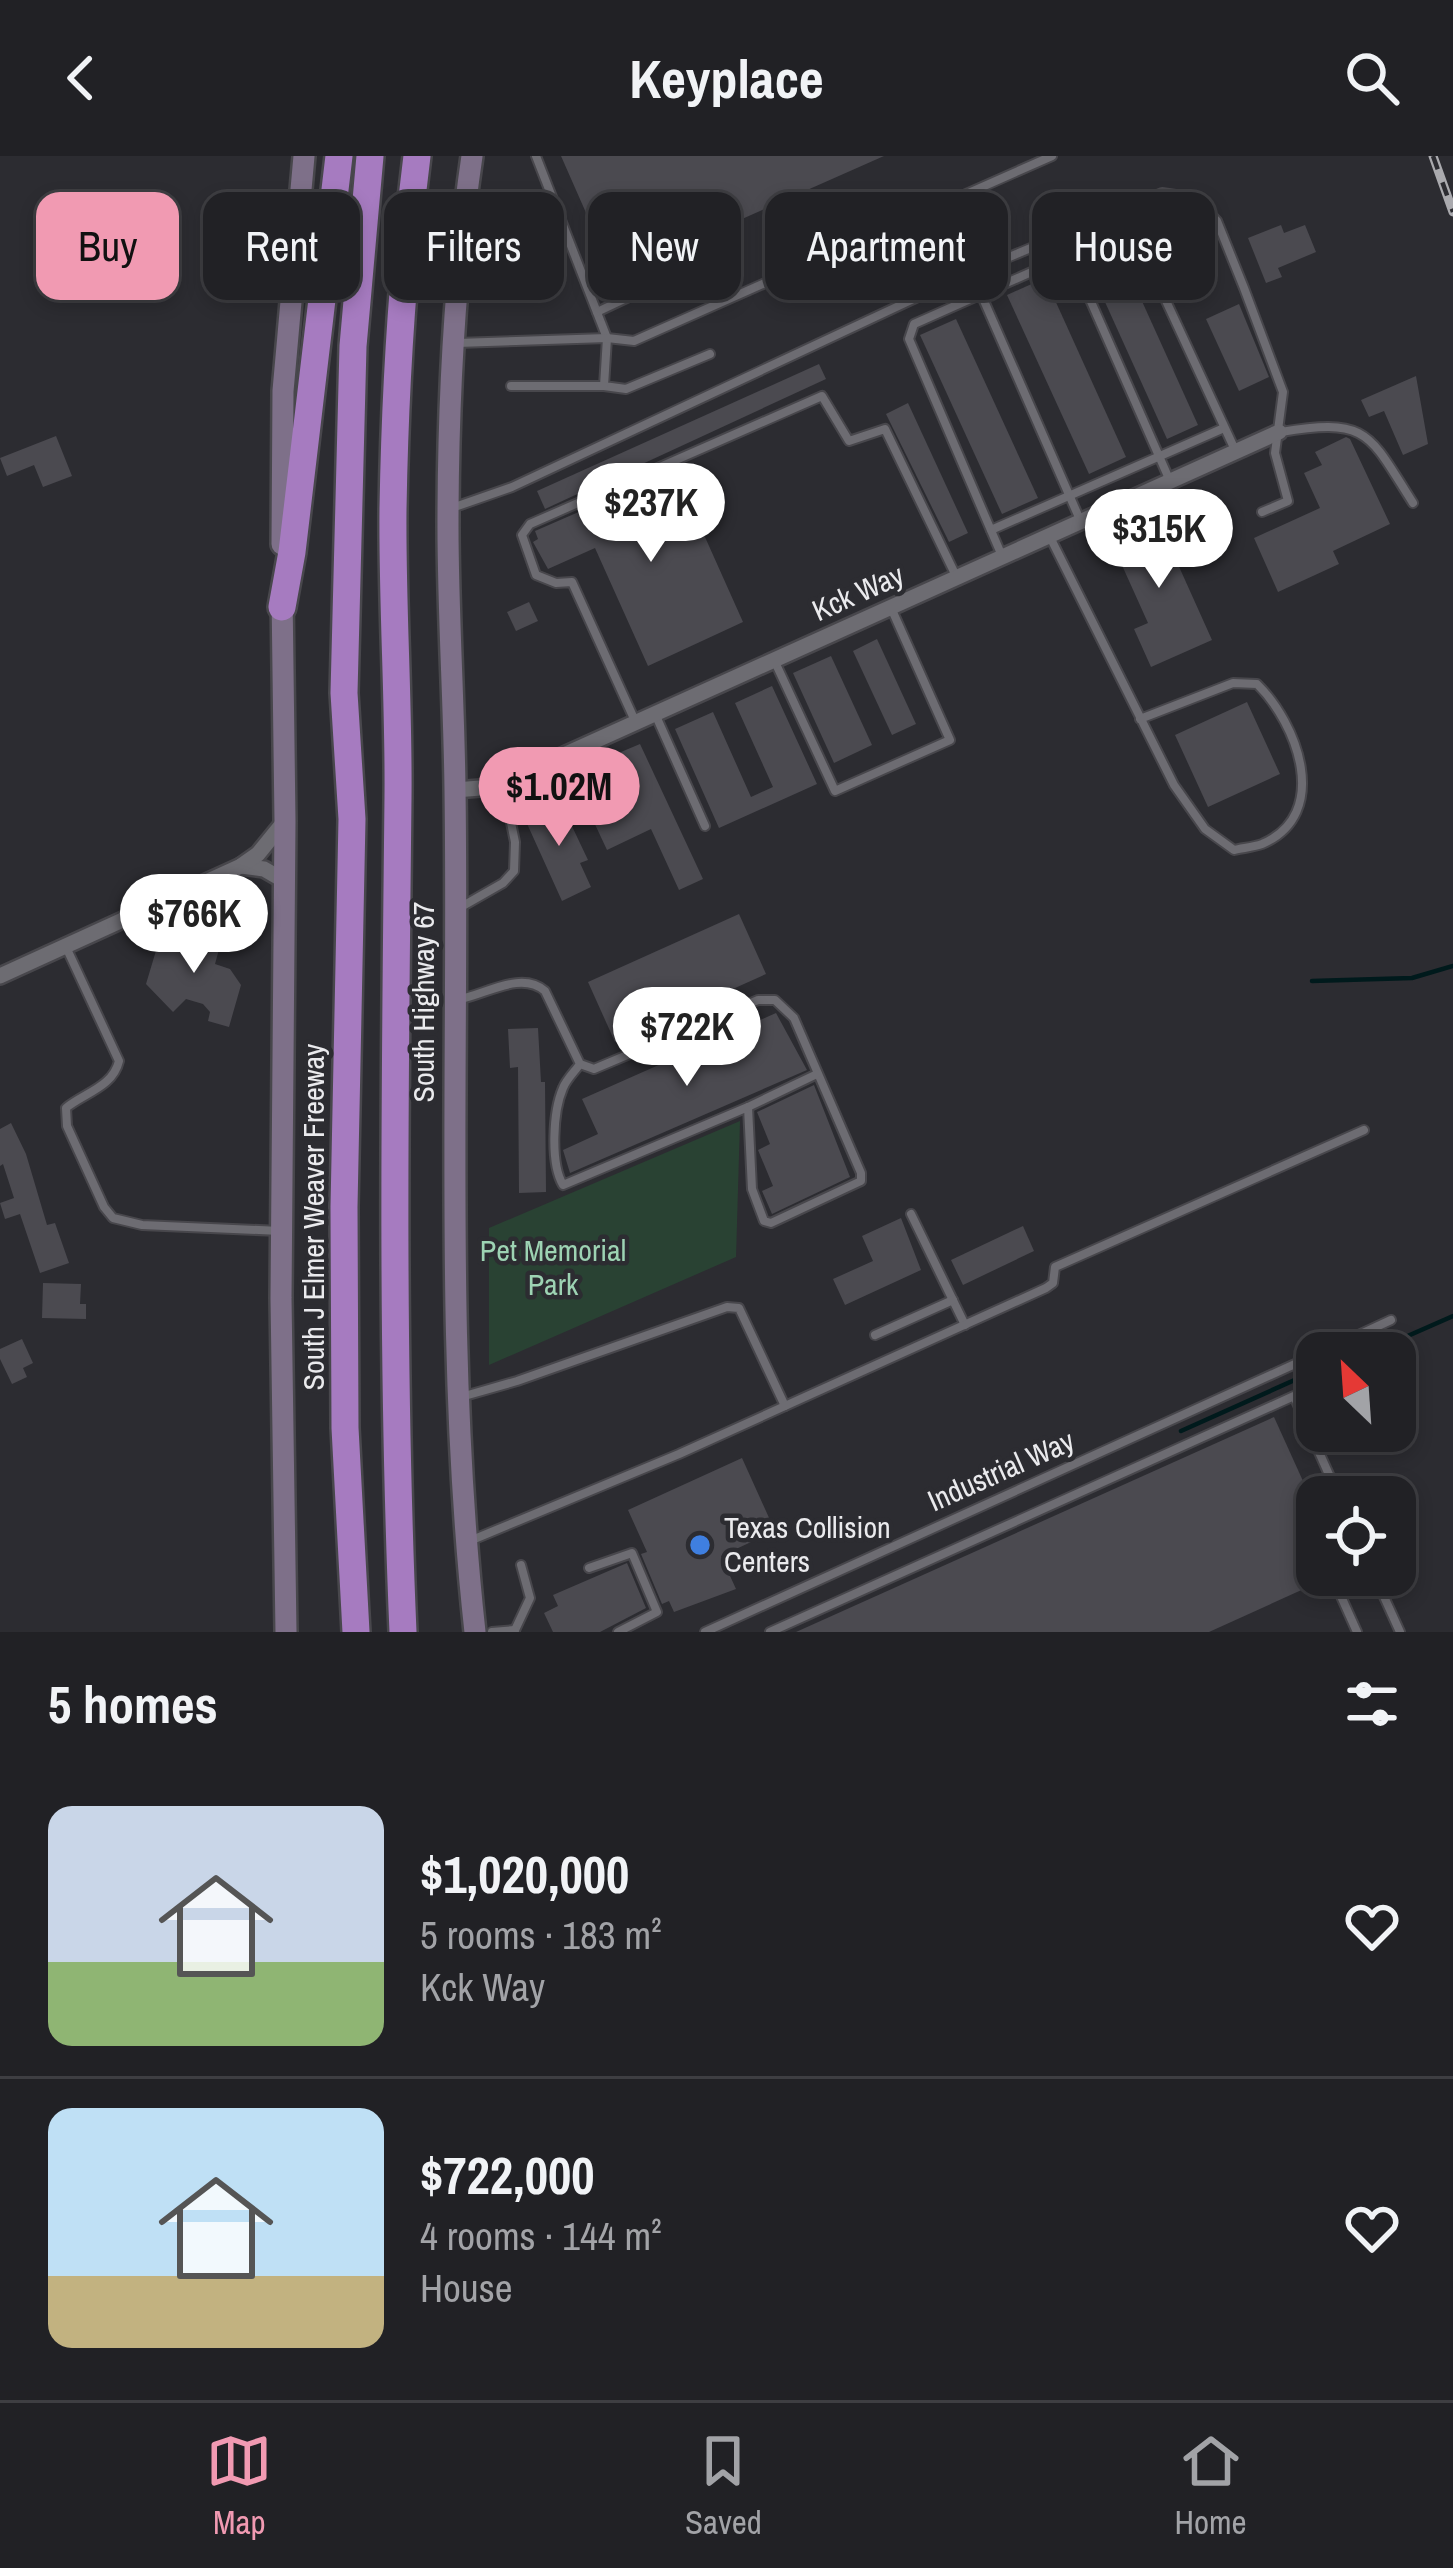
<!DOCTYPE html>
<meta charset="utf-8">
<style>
:root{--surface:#212125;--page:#2d2e32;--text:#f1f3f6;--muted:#a2a3a7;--line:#3e3e42;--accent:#f19ab2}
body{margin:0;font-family:"Archivo Narrow",sans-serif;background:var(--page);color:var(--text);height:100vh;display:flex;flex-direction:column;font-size:45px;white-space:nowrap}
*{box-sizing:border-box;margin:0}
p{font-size:39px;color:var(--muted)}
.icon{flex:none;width:66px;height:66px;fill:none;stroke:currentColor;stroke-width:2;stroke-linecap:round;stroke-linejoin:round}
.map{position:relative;height:1476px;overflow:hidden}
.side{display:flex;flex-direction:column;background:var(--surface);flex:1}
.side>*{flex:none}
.hud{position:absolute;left:36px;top:36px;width:1383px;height:108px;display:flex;gap:24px}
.needle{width:78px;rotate:335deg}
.fabs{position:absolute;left:1296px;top:1176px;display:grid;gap:24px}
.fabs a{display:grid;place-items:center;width:120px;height:120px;border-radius:24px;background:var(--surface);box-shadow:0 6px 18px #0003,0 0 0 3px var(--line);font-size:60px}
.price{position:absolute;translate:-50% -102px;padding:0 27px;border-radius:42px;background:#fff;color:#222;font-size:39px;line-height:78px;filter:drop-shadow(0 3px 6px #0008)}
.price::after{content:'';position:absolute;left:50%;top:72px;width:36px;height:27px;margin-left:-18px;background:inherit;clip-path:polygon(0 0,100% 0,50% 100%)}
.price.active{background:var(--accent);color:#111}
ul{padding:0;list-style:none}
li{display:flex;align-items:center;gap:36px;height:300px;padding:0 48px}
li+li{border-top:3px solid var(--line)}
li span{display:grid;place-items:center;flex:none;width:336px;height:240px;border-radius:24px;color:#555}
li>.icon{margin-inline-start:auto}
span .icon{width:144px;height:144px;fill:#fffc;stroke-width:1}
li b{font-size:51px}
h2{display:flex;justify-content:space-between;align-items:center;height:144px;padding:0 48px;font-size:51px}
.chip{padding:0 42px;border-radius:24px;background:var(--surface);box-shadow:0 6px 18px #0003,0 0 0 3px var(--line);font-size:42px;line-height:108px}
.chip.active{background:var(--accent);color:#111}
header{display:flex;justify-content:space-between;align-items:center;height:156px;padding:0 48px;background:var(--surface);font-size:54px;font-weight:700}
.menu{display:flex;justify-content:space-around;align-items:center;height:168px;border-top:3px solid var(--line);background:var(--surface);font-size:33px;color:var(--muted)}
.menu a{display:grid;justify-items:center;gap:6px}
.menu .active{color:var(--accent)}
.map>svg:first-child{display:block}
.green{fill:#294233}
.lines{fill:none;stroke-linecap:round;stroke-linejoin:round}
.stream{stroke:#001a1c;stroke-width:4.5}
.building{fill:#4b4a50}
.lane-casing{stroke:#48474c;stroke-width:12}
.street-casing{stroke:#48474c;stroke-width:20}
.secondary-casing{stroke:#48474c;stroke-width:26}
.highway-casing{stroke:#48474c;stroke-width:32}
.lane{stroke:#6d6c72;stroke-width:8}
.street{stroke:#6d6c72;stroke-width:15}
.secondary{stroke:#7e7089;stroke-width:21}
.highway{stroke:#a67bc0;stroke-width:27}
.rail-casing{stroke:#aaaaae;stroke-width:9}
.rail{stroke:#2c2c31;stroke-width:4.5;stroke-dasharray:14;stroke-linecap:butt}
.shop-dot{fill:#3f7fe0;stroke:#2c2c31;stroke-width:4.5}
.labels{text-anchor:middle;stroke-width:9;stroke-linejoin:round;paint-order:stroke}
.street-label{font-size:30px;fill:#eaeaed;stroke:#2c2c31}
.park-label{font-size:30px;fill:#9dd3b3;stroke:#2c2c31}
.poi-label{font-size:30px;fill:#eaeaed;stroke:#2c2c31;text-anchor:start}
</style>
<header><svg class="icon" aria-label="back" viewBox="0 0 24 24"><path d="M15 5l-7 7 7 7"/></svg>Keyplace<svg class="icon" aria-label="search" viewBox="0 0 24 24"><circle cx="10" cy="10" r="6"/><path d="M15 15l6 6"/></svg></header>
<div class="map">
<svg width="1453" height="1476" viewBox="0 0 1453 1476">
<rect width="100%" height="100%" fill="#2c2c31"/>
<polygon class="green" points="740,965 736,1101 489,1209 489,1072"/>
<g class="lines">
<g class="stream">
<polyline points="1312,825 1412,822 1453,810"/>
<polyline points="1369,1197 1453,1160"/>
<polyline points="1181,1275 1317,1214"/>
</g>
</g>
<g class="building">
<polygon points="561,0 884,0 645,106 640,95 609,109"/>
<polygon points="1281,69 1284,77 1305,69 1316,96 1278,112 1282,121 1266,127 1248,82"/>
<polygon points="1117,90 1198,269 1167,283 1086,104"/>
<polygon points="1045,122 1126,301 1089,318 1007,139"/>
<polygon points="1239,148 1269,221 1239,235 1206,163"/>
<polygon points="956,163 1038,342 1002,358 920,179"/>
<polygon points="819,208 826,223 545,353 537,335"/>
<polygon points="1416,220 1428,288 1403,299 1384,255 1369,261 1361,244"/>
<polygon points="908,247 968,377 949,386 886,258"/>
<polygon points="56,280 72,320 43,331 34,309 7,320 0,302"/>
<polygon points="1346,281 1350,283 1390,368 1333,395 1339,408 1278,436 1254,382 1320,352 1304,317 1322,309 1315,296"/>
<polygon points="675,314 743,466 648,510 595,392 548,413 533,386 538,383 535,375"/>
<polygon points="1154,355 1212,484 1151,511 1134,473 1148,467 1107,376"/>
<polygon points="529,446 538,465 516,475 507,456"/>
<polygon points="877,483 916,568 892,579 853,495"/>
<polygon points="831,500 872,589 834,607 793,517"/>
<polygon points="772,530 817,628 719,672 675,573 713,556 751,641 773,631 735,547"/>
<polygon points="1247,546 1280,618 1208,651 1175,579"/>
<polygon points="640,588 703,723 679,734 651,673 607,694 571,617"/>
<polygon points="560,645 588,704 580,707 591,731 562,745 524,661"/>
<polygon points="739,758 766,818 615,886 588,826"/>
<polygon points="182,775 221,786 215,808 230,813 241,829 229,871 208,865 210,856 203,848 186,843 173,856 146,828 158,788 169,777 177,780"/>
<polygon points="776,857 807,914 570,1017 563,994 598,978 582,943"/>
<polygon points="538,872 541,926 545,926 546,1036 519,1037 518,911 510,912 508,873"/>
<polygon points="814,929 850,1021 772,1058 762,1035 773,1030 758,994 770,988 757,956"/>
<polygon points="11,967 26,998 47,1069 55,1067 69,1107 40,1117 20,1058 5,1063 0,1047 14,1042 3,1008 0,1010 0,973"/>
<polygon points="901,1062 921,1114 845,1149 833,1123 873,1105 862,1080"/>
<polygon points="1023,1070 1034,1095 963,1129 951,1104"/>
<polygon points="43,1127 81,1128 80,1148 86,1148 86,1163 42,1162"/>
<polygon points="22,1183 33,1207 23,1212 27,1221 12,1228 0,1203 0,1193"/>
<polygon points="1274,1261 1317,1356 1317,1427 1209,1476 796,1476"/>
<polygon points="742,1302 775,1375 721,1400 736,1433 674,1456 669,1445 662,1448 641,1398 647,1396 628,1354"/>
<polygon points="627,1407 646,1452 600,1476 553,1476 544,1457 558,1450 553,1439"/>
</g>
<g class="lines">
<g class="lane-casing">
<g id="lane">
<polyline points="536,0 607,182 604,230 626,233 710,198"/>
<polyline points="1070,98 1170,325"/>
<polyline points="981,138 1081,366"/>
<polyline points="597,156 671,121"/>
<polyline points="457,187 607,182 634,185 1052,0"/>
<polyline points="511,230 604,230"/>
<path d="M 1281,276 C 1369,261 1369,278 1413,347"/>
<polyline points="449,353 512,331 952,125 1162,37 1196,42 1217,65 1244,132 1283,236 1275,297 1288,345 1262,356"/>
<polyline points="991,374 1224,272"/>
<path d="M 1050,381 L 1174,629 L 1205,673 L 1234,694 C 1242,692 1254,691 1262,688 C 1332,658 1297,567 1257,528 L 1233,527 L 1140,563"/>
<polyline points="1002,400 909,183 914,168 1124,75 1136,80 1236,296"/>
<polyline points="775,506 835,635 950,584 892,454"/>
<polyline points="656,560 705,670"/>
<polyline points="636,567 572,426 556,427 536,419 522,379 530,368 822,240 849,285 885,273 956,420"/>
<polyline points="461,751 503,727 514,715 515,686 503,628"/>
<path d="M 66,791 L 119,905 C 113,931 84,937 66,952 L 67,970 L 104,1051 L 113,1062 L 142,1069 L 280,1075"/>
<path d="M 461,843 C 488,837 522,815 545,835 L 580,908 L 594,913 L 758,844 L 775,844 L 794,862 L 861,1017 L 861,1025 L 771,1067 L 764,1065 L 752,1033 L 748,951 L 563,1029 C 550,1007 553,955 563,932 C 566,924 575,915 580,908"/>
<polyline points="748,951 817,918"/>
<polyline points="911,1058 965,1169"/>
<polyline points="875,1179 953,1144"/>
<polyline points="1320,1197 1391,1164"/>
<polyline points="461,1241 517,1225 727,1151 739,1152 785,1250"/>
<polyline points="472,1384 679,1298 1046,1132 1053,1127 1055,1111 1364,974"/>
<polyline points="589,1412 632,1397 657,1456 618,1476"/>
<polyline points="1376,1423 1400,1476"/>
<polyline points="515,1474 530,1442 521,1409"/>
<polyline points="492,1476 515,1474"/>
<polyline points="705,1476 1317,1198"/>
<polyline points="770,1476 1294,1240 1339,1341"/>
<polyline points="1357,1476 1340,1438 1376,1422"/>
</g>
</g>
<g class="street-casing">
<g id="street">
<polyline points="455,634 493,631 1279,276"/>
<polyline points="241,710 264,713 283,724"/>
<polyline points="0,820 241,710 258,698 284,666"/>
</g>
</g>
<g class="secondary-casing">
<g id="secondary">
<path d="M 472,0 C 454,123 448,247 448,371 C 448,458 454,546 455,633 C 459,915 444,1195 475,1476"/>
<polyline points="282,388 283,235 304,0"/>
<polyline points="282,438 285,665 281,1142 286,1476"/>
</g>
</g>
<g class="highway-casing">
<g id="highway">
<polyline points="282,451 292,396 339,0"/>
<polyline points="356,1476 345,1272 344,1051 352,663 344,537 353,190 370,0"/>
<path d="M 403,1476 C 391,1198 395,921 398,642 C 399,546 392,449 393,353 C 395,235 402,116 417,0"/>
</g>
</g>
<use href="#lane" class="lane"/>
<use href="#street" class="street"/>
<use href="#secondary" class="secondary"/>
<use href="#highway" class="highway"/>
<g class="rail-casing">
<polyline id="rail" points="1433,0 1453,56"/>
</g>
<use href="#rail" class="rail"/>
</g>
<circle class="shop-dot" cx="700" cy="1389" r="12"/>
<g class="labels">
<g class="street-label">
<text transform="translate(858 437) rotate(-24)" y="10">Kck Way</text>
<text transform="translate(424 846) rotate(-90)" y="10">South Highway 67</text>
<text transform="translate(314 1061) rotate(-90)" y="10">South J Elmer Weaver Freeway</text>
<text transform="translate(1001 1315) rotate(-24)" y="10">Industrial Way</text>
</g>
<g class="park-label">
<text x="553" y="1105">Pet Memorial<tspan x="553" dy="34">Park</tspan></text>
</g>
<g class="poi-label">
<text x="724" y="1382">Texas Collision<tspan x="724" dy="34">Centers</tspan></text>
</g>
</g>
</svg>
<div class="fabs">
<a><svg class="needle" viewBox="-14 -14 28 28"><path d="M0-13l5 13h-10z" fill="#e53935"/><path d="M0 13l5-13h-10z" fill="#a2a3a7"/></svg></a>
<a><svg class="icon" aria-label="locate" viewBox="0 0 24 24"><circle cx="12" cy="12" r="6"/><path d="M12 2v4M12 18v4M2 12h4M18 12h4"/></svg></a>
</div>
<b class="price" style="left:651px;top:409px">$237K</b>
<b class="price" style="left:1159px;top:435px">$315K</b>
<b class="price active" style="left:559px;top:693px">$1.02M</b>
<b class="price" style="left:194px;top:820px">$766K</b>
<b class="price" style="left:687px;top:933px">$722K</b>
<div class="hud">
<a class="chip active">Buy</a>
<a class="chip">Rent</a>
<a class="chip">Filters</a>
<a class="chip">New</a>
<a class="chip">Apartment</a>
<a class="chip">House</a>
</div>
</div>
<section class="side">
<h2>5 homes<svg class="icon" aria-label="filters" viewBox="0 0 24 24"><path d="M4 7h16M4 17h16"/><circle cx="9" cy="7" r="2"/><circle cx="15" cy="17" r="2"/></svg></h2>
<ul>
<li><span style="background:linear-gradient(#c9d6e8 65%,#8fb573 0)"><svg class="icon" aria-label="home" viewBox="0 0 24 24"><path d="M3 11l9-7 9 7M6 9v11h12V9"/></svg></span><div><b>$1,020,000</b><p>5 rooms · 183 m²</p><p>Kck Way</p></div><svg class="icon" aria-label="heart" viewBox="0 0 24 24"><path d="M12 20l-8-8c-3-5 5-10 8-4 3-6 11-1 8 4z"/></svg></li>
<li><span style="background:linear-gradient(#bfe0f5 70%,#c2b280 0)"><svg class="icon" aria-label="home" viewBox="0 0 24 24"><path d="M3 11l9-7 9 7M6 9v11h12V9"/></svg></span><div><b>$722,000</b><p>4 rooms · 144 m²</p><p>House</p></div><svg class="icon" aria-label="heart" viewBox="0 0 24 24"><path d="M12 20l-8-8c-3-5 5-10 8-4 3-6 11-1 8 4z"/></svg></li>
</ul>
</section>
<nav class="menu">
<a class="active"><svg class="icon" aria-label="map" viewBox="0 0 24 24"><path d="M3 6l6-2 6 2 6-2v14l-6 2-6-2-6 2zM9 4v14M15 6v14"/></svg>Map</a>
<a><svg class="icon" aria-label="saved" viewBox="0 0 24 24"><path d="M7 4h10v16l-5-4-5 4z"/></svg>Saved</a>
<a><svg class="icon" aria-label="home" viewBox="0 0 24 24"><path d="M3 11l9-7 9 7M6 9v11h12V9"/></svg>Home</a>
</nav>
